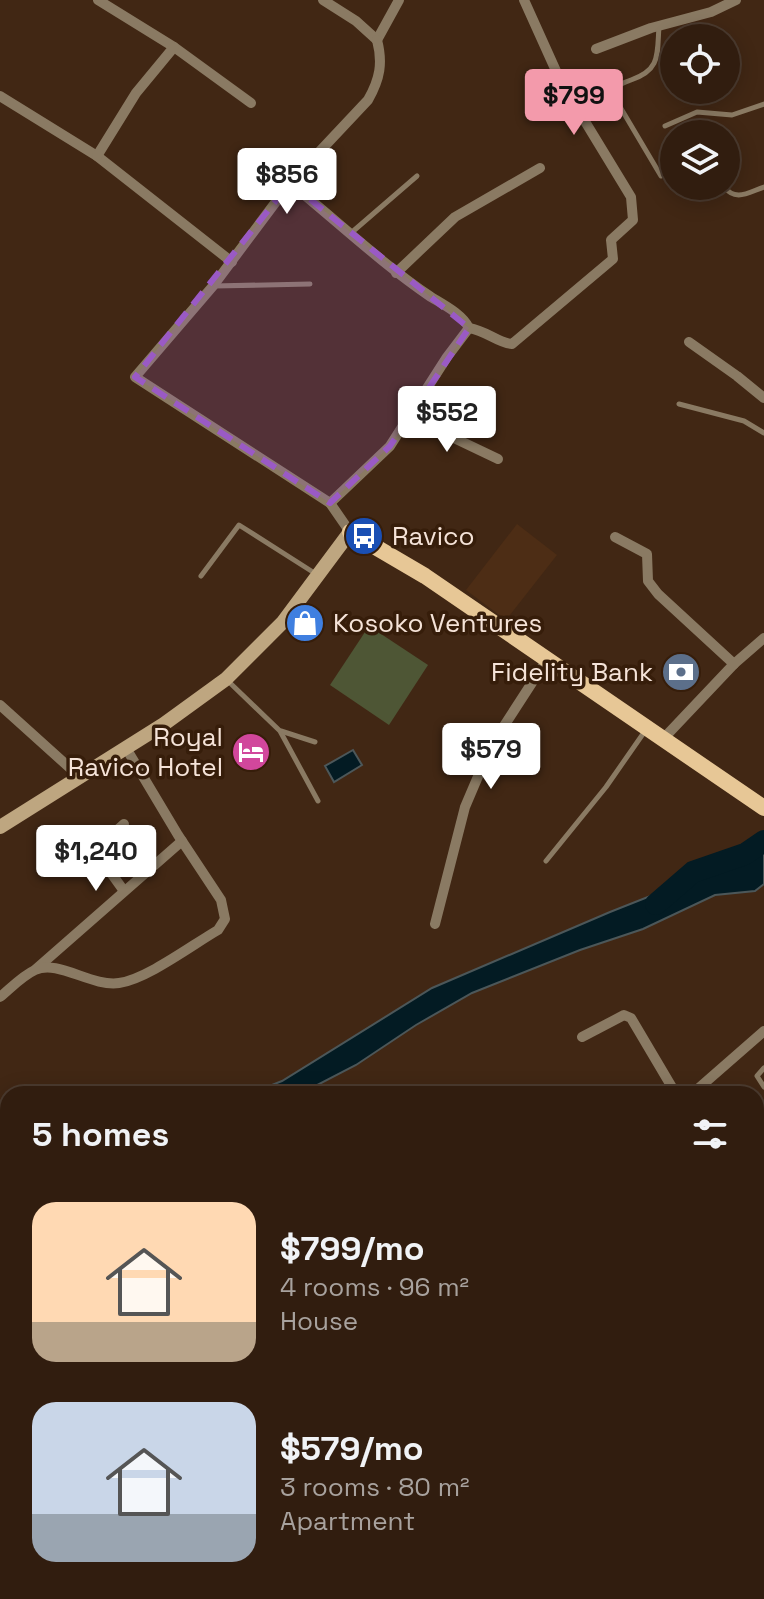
<!DOCTYPE html>
<meta charset="utf-8">
<style>
:root{--surface:#311d0f;--page:#392618;--text:#f1f3f6;--muted:#a8a29e;--line:#4c3b2f;--accent:#f39aab}
body{margin:0;font-family:"Space Grotesk",sans-serif;background:var(--page);color:var(--text);height:100vh;display:flex;flex-direction:column;font-size:30px;white-space:nowrap}
*{box-sizing:border-box;margin:0}
p{font-size:26px;color:var(--muted)}
.icon{flex:none;width:44px;height:44px;fill:none;stroke:currentColor;stroke-width:2;stroke-linecap:round;stroke-linejoin:round}
.map{position:relative;flex:1;overflow:hidden}
.drawer{position:absolute;left:0px;top:1086px;width:764px;height:514px;display:flex;flex-direction:column;background:var(--surface);border-radius:24px 24px 0 0;box-shadow:0 4px 20px #0003,0 0 0 2px var(--line)}
.drawer>*{flex:none}
.buttons{position:absolute;left:660px;top:24px;display:grid;gap:16px}
.buttons a{display:grid;place-items:center;width:80px;height:80px;border-radius:50%;background:var(--surface);box-shadow:0 4px 20px #0003,0 0 0 2px var(--line);font-size:40px}
.price{position:absolute;translate:-50% -68px;padding:0 18px;border-radius:8px;background:#fff;color:#222;font-size:26px;line-height:52px;filter:drop-shadow(0 2px 4px #0008)}
.price::after{content:'';position:absolute;left:50%;top:48px;width:24px;height:18px;margin-left:-12px;background:inherit;clip-path:polygon(0 0,100% 0,50% 100%)}
.price.selected{background:var(--accent);color:#111}
ul{padding:0;list-style:none}
li{display:flex;align-items:center;gap:24px;height:200px;padding:0 32px}
li span{display:grid;place-items:center;flex:none;width:224px;height:160px;border-radius:24px;color:#555}
li>.icon{margin-inline-start:auto}
span .icon{width:96px;height:96px;fill:#fffc;stroke-width:1}
li b{font-size:34px}
h2{display:flex;justify-content:space-between;align-items:center;height:96px;padding:0 32px;font-size:34px}
.map>svg:first-child{display:block}
.built{fill:#4d2d15}
.green{fill:#4e5635}
.water{fill:#031b23;stroke:#4c5759;stroke-width:2}
.lines{fill:none;stroke-linecap:round;stroke-linejoin:round}
.river{stroke:#031b23;stroke-width:22}
.building{fill:#6e503d;stroke:#aa8a75;stroke-width:2;filter:url(#shadow)}
.lane{stroke:#8a7a63;stroke-width:5}
.street{stroke:#8a7a63;stroke-width:10}
.secondary{stroke:#bea680;stroke-width:14}
.primary{stroke:#e7c796;stroke-width:16}
.marked{fill:#9a5ac5;fill-opacity:0.2;stroke:#9a5ac5;stroke-width:6;stroke-dasharray:16 10;stroke-linejoin:round}
.labels{text-anchor:middle;stroke-width:7;stroke-linejoin:round;paint-order:stroke}
.poi-label{font-size:26px;fill:#f5e3d8;stroke:#361d0a;text-anchor:start}
</style>
<div class="map">
<svg width="764" height="1599" viewBox="0 0 764 1599">
<defs>
<filter id="shadow"><feDropShadow dx="-5.5" dy="5.5" stdDeviation="4" flood-color="#0009"/></filter>
</defs>
<rect width="100%" height="100%" fill="#412714"/>
<polygon class="built" points="517,524 557,555 506,620 466,590"/>
<polygon class="green" points="369,626 428,665 389,725 330,685"/>
<g class="water">
<polygon points="353,750 362,765 334,782 325,766"/>
<polygon points="764,851 764,884 755,891 715,895 643,929 580,950 472,993 416,1025 356,1065 300,1094 249,1094 282,1081 432,988 610,912"/>
</g>
<g class="lines">
<polyline class="river" points="656,904 693,872 745,854 764,841"/>
</g>
<g class="building">
<polygon points="8,1366 8,1390 0,1393 0,1369"/>
<polygon points="8,1399 8,1416 0,1419 0,1402"/>
<polygon points="8,1463 8,1498 3,1500 0,1495 0,1467"/>
<polygon points="756,1524 764,1532 764,1548 756,1540"/>
<polygon points="8,1584 8,1592 38,1592 43,1599 1,1599 0,1590"/>
<polygon points="270,1592 310,1592 296,1599 275,1599"/>
<polygon points="712,1592 731,1592 734,1595 730,1599 719,1599"/>
</g>
<g class="lines">
<g class="lane">
<path d="M 659,26 C 657,54 661,70 631,80 C 623,83 619,84 614,91 L 616,100 L 661,176"/>
<polyline points="665,126 697,112 732,115 764,104"/>
<path d="M 723,186 C 736,202 747,193 764,187"/>
<polyline points="678,192 689,186"/>
<polyline points="351,233 417,176"/>
<polyline points="214,286 310,284"/>
<polyline points="679,404 744,421 764,433"/>
<polyline points="201,576 239,525 316,574"/>
<polyline points="228,681 280,731 318,801"/>
<polyline points="281,731 315,742"/>
<polyline points="546,861 606,787 645,731"/>
<polyline points="764,1068 757,1076 764,1087"/>
<polyline points="756,1212 764,1219"/>
</g>
<g class="street">
<polyline points="98,0 174,47 251,103"/>
<polyline points="323,0 356,21 377,40"/>
<polyline points="377,40 399,0"/>
<polyline points="596,49 651,28 711,12 736,0"/>
<polyline points="0,96 97,156 232,262"/>
<polyline points="97,156 136,93 174,47"/>
<path d="M 290,183 C 337,221 381,263 431,297 C 444,305 462,314 469,328 L 447,357 L 390,446 L 330,503"/>
<polyline points="396,273 455,217 540,168"/>
<path d="M 469,328 C 487,331 498,343 512,344 L 613,259 L 611,240 L 633,220 L 631,197 L 561,82 L 524,0"/>
<polyline points="689,342 737,376 764,398"/>
<polyline points="410,417 498,459"/>
<path d="M 350,532 L 330,503 L 135,377 L 213,286 L 290,183 L 368,100 C 380,79 383,63 377,40"/>
<polyline points="615,537 647,554 648,581 658,594 734,664"/>
<polyline points="0,705 81,778"/>
<polyline points="663,739 734,664 764,638"/>
<polyline points="124,891 101,859 108,850 104,842 124,824"/>
<polyline points="435,924 465,807 491,746 548,658"/>
<polyline points="36,969 182,841"/>
<path d="M 0,997 C 11,988 22,976 35,970 C 58,959 91,987 119,983 C 147,979 192,945 218,930 L 225,919 L 221,900 L 178,835 L 126,748"/>
<polyline points="582,1037 624,1015 631,1018 676,1094"/>
<polyline points="692,1094 764,1031"/>
<polyline points="0,1140 8,1154"/>
<polyline points="0,1192 8,1187"/>
<polyline points="0,1334 8,1331"/>
<polyline points="756,1340 764,1332"/>
<polyline points="756,1354 764,1362"/>
<polyline points="756,1386 764,1380"/>
<polyline points="756,1400 764,1407"/>
<polyline points="340,1592 344,1599"/>
<polyline points="573,1592 580,1599"/>
<polyline points="701,1592 707,1599"/>
<polyline points="531,1599 540,1592"/>
</g>
<g class="secondary">
<polyline points="0,827 164,724 226,679 283,622 350,532"/>
<polyline points="756,1187 764,1181"/>
<polyline points="117,1599 128,1592"/>
</g>
<polyline class="primary" points="350,532 425,576 764,808"/>
</g>
<path class="marked" d="M 290,183 L 469,328 L 390,446 L 330,503 L 135,377 Z"/>
<defs>
<g id="bus-disc" transform="scale(2)"><circle r="9.5" fill="#1a4fb4" stroke="#361d0a"/><path d="M-5-6H5V4H4V6H2V4H-2V6H-4V4H-5ZM-3.5-4V0h7V-4ZM-3.5 1.2v1.5H-2V1.2ZM2 1.2v1.5H3.5V1.2Z" fill="#fff"/></g>
<g id="shop-disc" transform="scale(2)"><circle r="9.5" fill="#3f7fe0" stroke="#361d0a"/><path d="M-5-2.5h2.3a2.7 3.5 0 0 1 5.4 0H5L5.5 6h-11ZM-1.5-2.5h3a1.5 2.3 0 0 0-3 0Z" fill="#fff"/></g>
<g id="bank-disc" transform="scale(2)"><circle r="9.5" fill="#5c6f8a" stroke="#361d0a"/><path d="M-6-4H6V4H-6ZM0-2.3a2.3 2.3 0 1 0 0 4.6a2.3 2.3 0 1 0 0-4.6Z" fill="#fff"/></g>
<g id="hotel-disc" transform="scale(2)"><circle r="9.5" fill="#d1479c" stroke="#361d0a"/><path d="M-6-4.5h1.5V1H6V5H4.5V3h-9V5H-6ZM-4 0a1.8 1.8 0 1 1 3.6 0ZM.5 0V-2.5h3Q6-2.5 6 0Z" fill="#fff"/></g>
</defs>
<g fill-rule="evenodd">
<use href="#bus-disc" x="364" y="536"/>
<use href="#shop-disc" x="305" y="623"/>
<use href="#bank-disc" x="681" y="672"/>
<use href="#hotel-disc" x="251" y="752"/>
</g>
<g class="labels">
<g class="poi-label">
<text x="392" y="545">Ravico</text>
<text x="333" y="632">Kosoko Ventures</text>
<text x="653" y="681" text-anchor="end">Fidelity Bank</text>
<text x="223" y="746" text-anchor="end">Royal<tspan x="223" dy="30">Ravico Hotel</tspan></text>
</g>
</g>
</svg>
<div class="buttons">
<a><svg class="icon" aria-label="locate" viewBox="0 0 24 24"><circle cx="12" cy="12" r="6"/><path d="M12 2v4M12 18v4M2 12h4M18 12h4"/></svg></a>
<a><svg class="icon" aria-label="layers" viewBox="0 0 24 24"><path d="M12 4l9 5-9 5-9-5zM3 14l9 5 9-5"/></svg></a>
</div>
<b class="price selected" style="left:574px;top:137px">$799</b>
<b class="price" style="left:287px;top:216px">$856</b>
<b class="price" style="left:447px;top:454px">$552</b>
<b class="price" style="left:491px;top:791px">$579</b>
<b class="price" style="left:96px;top:893px">$1,240</b>
<section class="drawer">
<h2>5 homes<svg class="icon" aria-label="filters" viewBox="0 0 24 24"><path d="M4 7h16M4 17h16"/><circle cx="9" cy="7" r="2"/><circle cx="15" cy="17" r="2"/></svg></h2>
<ul>
<li><span style="background:linear-gradient(#ffd9b3 75%,#b9a48a 0)"><svg class="icon" aria-label="home" viewBox="0 0 24 24"><path d="M3 11l9-7 9 7M6 9v11h12V9"/></svg></span><div><b>$799/mo</b><p>4 rooms · 96 m²</p><p>House</p></div></li>
<li><span style="background:linear-gradient(#c9d6e8 70%,#9aa5b1 0)"><svg class="icon" aria-label="home" viewBox="0 0 24 24"><path d="M3 11l9-7 9 7M6 9v11h12V9"/></svg></span><div><b>$579/mo</b><p>3 rooms · 80 m²</p><p>Apartment</p></div></li>
</ul>
</section>
</div>
